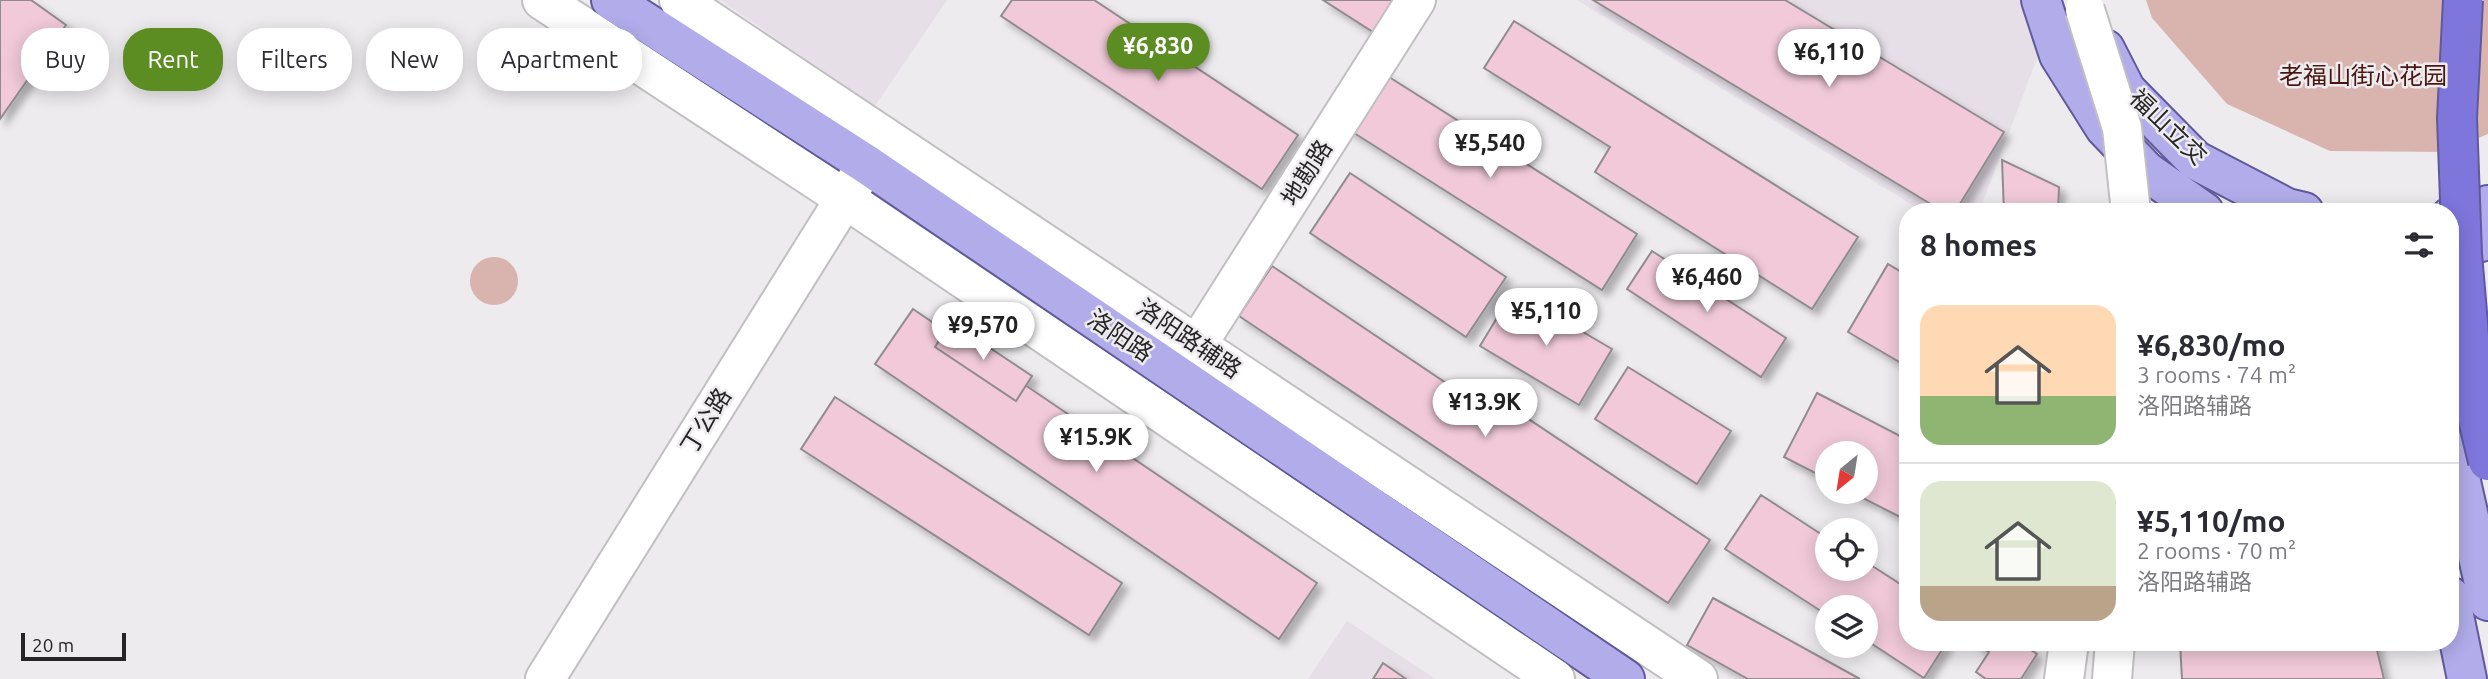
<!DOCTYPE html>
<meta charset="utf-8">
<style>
:root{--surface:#fff;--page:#f2f2f3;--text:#2b2b33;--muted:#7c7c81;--line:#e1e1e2;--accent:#5c8d23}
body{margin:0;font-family:Ubuntu,"Noto Sans SC",sans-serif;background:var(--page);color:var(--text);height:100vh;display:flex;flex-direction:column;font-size:26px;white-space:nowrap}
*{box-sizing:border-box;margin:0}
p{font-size:23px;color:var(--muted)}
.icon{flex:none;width:38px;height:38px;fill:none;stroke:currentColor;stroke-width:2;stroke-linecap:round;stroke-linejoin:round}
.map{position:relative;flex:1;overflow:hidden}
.drawer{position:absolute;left:1899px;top:203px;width:560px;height:448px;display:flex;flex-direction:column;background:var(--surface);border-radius:28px;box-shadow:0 4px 18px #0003}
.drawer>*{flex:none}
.banner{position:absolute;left:21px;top:28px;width:665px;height:63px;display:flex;gap:14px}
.needle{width:46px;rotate:210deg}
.controls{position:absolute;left:1815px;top:441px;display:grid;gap:14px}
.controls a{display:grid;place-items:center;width:63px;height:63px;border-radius:50%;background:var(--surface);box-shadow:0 4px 18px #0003;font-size:35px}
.scale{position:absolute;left:21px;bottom:18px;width:105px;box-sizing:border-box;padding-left:7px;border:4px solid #262526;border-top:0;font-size:19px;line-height:24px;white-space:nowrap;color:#262526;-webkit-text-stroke:5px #edebee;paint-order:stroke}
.price{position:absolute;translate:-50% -60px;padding:0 16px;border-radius:24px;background:#fff;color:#222;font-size:23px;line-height:46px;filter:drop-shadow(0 2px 4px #0008)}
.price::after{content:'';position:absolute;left:50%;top:42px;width:21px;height:16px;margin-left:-10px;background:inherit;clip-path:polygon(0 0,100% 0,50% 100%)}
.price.current{background:var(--accent);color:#fff}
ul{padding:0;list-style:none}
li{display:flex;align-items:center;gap:21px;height:175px;padding:0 21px}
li+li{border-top:2px solid var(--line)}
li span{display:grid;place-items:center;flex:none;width:196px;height:140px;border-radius:21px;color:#555}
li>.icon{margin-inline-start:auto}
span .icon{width:84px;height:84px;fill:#fffc;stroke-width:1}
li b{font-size:30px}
h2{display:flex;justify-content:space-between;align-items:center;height:84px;padding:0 21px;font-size:30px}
.tag{padding:0 24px;border-radius:28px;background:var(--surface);box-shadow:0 4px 18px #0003;font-size:24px;line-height:63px}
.tag.current{background:var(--accent);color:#fff}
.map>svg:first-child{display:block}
.built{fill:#e6dfe8}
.green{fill:#d9b4af}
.building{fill:#f1c9d8;stroke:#908c8d;stroke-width:2;filter:url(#shadow)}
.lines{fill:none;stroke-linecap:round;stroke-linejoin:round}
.minor-casing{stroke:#c1bfc2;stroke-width:42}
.major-casing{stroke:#605a9c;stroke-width:42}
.minor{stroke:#fff;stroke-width:38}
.major{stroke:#b2adea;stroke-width:38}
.minor-bridge-casing{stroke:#c1bfc2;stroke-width:42;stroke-linecap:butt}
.highway-bridge-casing{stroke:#605a9c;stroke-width:42;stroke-linecap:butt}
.minor-bridge{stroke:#fff;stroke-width:38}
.highway-bridge{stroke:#7f76dc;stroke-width:38}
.labels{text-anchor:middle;stroke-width:5;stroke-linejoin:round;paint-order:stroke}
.park-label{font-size:24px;fill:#491611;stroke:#edebee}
.street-label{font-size:24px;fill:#262526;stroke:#edebee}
</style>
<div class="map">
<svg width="2488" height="679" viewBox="0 0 2488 679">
<defs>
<filter id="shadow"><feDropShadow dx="6" dy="6" stdDeviation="3.5" flood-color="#0004"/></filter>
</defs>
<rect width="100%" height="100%" fill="#edebee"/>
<g class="built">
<polygon points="720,0 947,0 875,106"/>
<polygon points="1577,0 2030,0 2038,56 1979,212 1924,212"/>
<polygon points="1347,621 1436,679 1308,679"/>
</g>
<g class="green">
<polygon points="2146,0 2488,0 2488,134 2444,152 2330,151 2227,104 2152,18"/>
<circle cx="494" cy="281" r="24"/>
</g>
<g class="building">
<polygon points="0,0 31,0 66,25 0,119"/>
<polygon points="1012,0 1094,0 1298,135 1262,189 1001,16"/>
<polygon points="1323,0 1394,0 1373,32"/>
<polygon points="1593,0 1785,0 2004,132 1955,212 1944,212"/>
<polygon points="1514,21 1858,237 1812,309 1595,172 1610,147 1484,68"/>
<polygon points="1378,70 1637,234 1602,290 1343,126"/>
<polygon points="2002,160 2059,187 2058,212 2004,212"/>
<polygon points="1350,173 1506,277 1466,337 1310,233"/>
<polygon points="1652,251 1786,338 1761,377 1627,289"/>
<polygon points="1888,264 1908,276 1908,367 1848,332"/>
<polygon points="1272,266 1473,401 1482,388 1710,540 1668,603 1239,316"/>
<polygon points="1513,291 1612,349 1579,405 1480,346"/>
<polygon points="913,309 1317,583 1279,639 875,364"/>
<polygon points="951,322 1032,376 1016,401 935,347"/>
<polygon points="1628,367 1731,431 1697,484 1595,419"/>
<polygon points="1817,393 1908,440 1908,521 1851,492 1866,492 1866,453 1827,453 1827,479 1784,457"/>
<polygon points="835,397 1122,583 1089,635 801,449"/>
<polygon points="1761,495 1827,538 1827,569 1866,569 1866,562 1908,589 1908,642 1947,642 1924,678 1866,640 1866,607 1827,607 1827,615 1725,549"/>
<polygon points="1713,598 1860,679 1748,679 1687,645"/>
<polygon points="1976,642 2019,642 2037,654 2021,679 1986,679 1976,672 1989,652 1975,644"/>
<polygon points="2180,642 2375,642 2384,679 2182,679"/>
<polygon points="1383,663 1406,679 1373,679"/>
</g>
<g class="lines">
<g class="minor-casing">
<g id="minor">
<polyline points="542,0 844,198 1555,679"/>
<polyline points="679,0 1698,679"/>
<polyline points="1197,345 1416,0"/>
<polyline points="545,679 859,176"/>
<polyline points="2064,679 2069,642"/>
<polyline points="2112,679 2115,642"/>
</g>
</g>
<g class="major-casing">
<g id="major">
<polyline points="611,0 866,164 1625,679"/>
<polyline points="2041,0 2059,55 2105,128 2146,171 2204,212"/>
<polyline points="2105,49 2126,90 2195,160 2287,208 2304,212"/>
<polyline points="2450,217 2464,214 2488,205"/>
<polyline points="2450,251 2488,240"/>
<polyline points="2450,433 2488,601"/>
<polyline points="2450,596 2467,679"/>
</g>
</g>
<use href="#minor" class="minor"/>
<use href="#major" class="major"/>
<g class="minor-bridge-casing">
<polyline id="minor-bridge" points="2085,10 2122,128 2131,212"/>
</g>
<g class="highway-bridge-casing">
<polyline id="highway-bridge" points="2463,0 2457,118 2462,254 2475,407 2488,461"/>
</g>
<use href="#minor-bridge" class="minor-bridge"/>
<use href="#highway-bridge" class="highway-bridge"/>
</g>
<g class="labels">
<g class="park-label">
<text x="2363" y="84">老福山街心花园</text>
</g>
<g class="street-label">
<text transform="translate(2168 127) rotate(44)" y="8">福山立交</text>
<text transform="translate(1307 173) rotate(-58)" y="8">地勘路</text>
<text transform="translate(1120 336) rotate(34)" y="8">洛阳路</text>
<text transform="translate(1189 339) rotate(34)" y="8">洛阳路辅路</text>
<text transform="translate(706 421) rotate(-58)" y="8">丁公路</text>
</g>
</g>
</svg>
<div class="controls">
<a><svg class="needle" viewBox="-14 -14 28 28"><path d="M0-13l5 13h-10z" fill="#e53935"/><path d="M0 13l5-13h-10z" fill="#7c7c81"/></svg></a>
<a><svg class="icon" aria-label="locate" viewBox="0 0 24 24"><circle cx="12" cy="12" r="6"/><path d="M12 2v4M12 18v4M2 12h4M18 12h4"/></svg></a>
<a><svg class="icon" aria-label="layers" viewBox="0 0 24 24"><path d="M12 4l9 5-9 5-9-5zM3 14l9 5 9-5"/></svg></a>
</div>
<div class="scale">20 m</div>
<b class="price current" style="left:1158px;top:83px">¥6,830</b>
<b class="price" style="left:1829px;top:89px">¥6,110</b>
<b class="price" style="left:1490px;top:180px">¥5,540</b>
<b class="price" style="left:1707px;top:314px">¥6,460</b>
<b class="price" style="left:1546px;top:348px">¥5,110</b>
<b class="price" style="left:983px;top:362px">¥9,570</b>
<b class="price" style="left:1485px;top:439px">¥13.9K</b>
<b class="price" style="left:1096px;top:474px">¥15.9K</b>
<div class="banner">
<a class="tag">Buy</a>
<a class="tag current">Rent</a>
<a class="tag">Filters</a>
<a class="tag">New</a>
<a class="tag">Apartment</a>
</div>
<section class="drawer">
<h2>8 homes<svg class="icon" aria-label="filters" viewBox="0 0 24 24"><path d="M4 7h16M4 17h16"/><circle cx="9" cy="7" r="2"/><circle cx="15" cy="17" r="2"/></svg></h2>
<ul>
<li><span style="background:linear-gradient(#ffd9b3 65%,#8fb573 0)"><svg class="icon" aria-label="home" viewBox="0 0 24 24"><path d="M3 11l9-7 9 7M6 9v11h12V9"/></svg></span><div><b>¥6,830/mo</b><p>3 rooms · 74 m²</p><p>洛阳路辅路</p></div></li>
<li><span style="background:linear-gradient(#dfe7d0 75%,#b9a48a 0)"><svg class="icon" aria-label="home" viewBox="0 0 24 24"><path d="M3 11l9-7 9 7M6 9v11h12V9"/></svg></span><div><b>¥5,110/mo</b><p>2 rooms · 70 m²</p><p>洛阳路辅路</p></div></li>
</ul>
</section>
</div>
